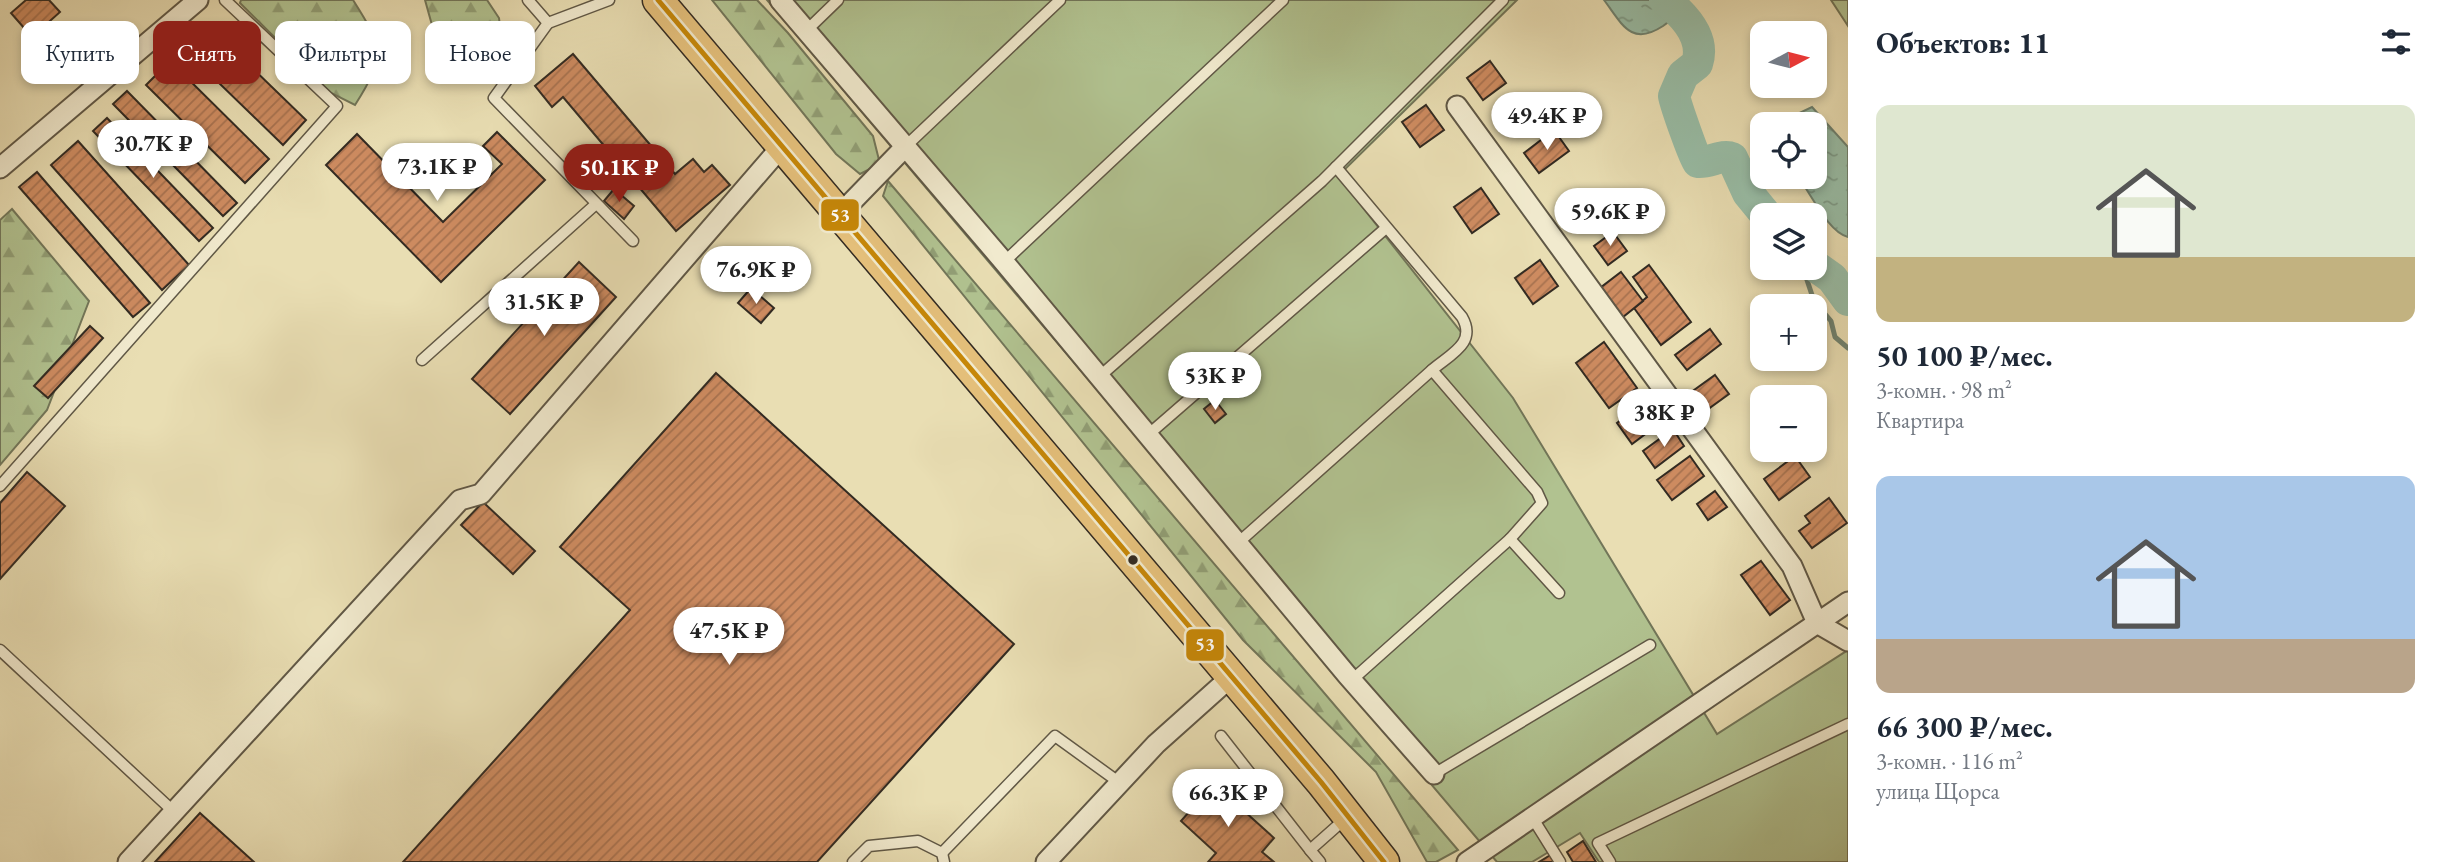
<!DOCTYPE html>
<html lang="ru">
<meta charset="utf-8">
<style>
:root{--surface:#fff;--page:#f2f2f3;--text:#1f2937;--muted:#747a83;--accent:#8f2418}
body{margin:0;font-family:"EB Garamond",serif;background:var(--page);color:var(--text);height:100vh;display:flex;flex-direction:column;font-size:26px;white-space:nowrap}
*{box-sizing:border-box;margin:0}
p{font-size:23px;color:var(--muted)}
.icon{flex:none;width:38px;height:38px;fill:none;stroke:currentColor;stroke-width:2;stroke-linecap:round;stroke-linejoin:round}
.map{position:relative;flex:1;overflow:hidden}
.details{display:flex;flex-direction:column;background:var(--surface);width:595px}
.details>*{flex:none}
.hud{position:absolute;left:21px;top:21px;width:665px;height:63px;display:flex;gap:14px}
.needle{width:46px;rotate:83deg}
.buttons{position:absolute;left:1750px;top:21px;display:grid;gap:14px}
.buttons a{display:grid;place-items:center;width:77px;height:77px;border-radius:14px;background:var(--surface);box-shadow:0 4px 10px #0003;font-size:35px}
.price{position:absolute;translate:-50% -60px;padding:0 16px;border-radius:24px;background:#fff;color:#222;font-size:23px;line-height:46px;filter:drop-shadow(0 2px 4px #0008)}
.price::after{content:'';position:absolute;left:50%;top:42px;width:21px;height:16px;margin-left:-10px;background:inherit;clip-path:polygon(0 0,100% 0,50% 100%)}
.price.active{background:var(--accent);color:#fff}
ul{padding:0;list-style:none}
li{display:grid;align-content:center;gap:14px;height:371px;padding:0 28px}
li span{display:grid;place-items:center;height:217px;border-radius:14px;color:#555}
li>.icon{margin-inline-start:auto}
span .icon{width:126px;height:126px;fill:#fffc;stroke-width:1}
li b{font-size:30px}
h2{display:flex;justify-content:space-between;align-items:center;height:84px;padding:0 28px;font-size:30px}
.pill{padding:0 24px;border-radius:14px;background:var(--surface);box-shadow:0 4px 10px #0003;font-size:24px;line-height:63px}
.pill.active{background:var(--accent);color:#fff}
main{display:flex;flex:1;min-height:0}
.map>svg:first-child{display:block}
.green{fill:#b1c290;stroke:#727659;stroke-width:2}
.forest{fill:url(#forest-firs);stroke:#727659;stroke-width:2}
.water{fill:url(#water-ripples);stroke:#708371;stroke-width:2}
.lines{fill:none;stroke-linecap:round;stroke-linejoin:round}
.stream{stroke:#708371;stroke-width:5}
.river{stroke:#99bda6;stroke-width:32}
.building{fill:url(#building-hatch);stroke:#332b22;stroke-width:2}
.service-casing{stroke:#605846;stroke-width:13}
.minor-casing{stroke:#605846;stroke-width:23}
.primary-casing{stroke:#332b22;stroke-width:33}
.service{stroke:#f1eace;stroke-width:10}
.minor{stroke:#f1eace;stroke-width:19}
.primary{stroke:#e4bf7a;stroke-width:30}
.bus-1-casing{stroke:#f1eace;stroke-width:10}
.bus-1{stroke:#c68708;stroke-width:5}
.bus-dot{fill:#332b22;stroke:#f1eace;stroke-width:2.5}
.line-badge{stroke:#f1eace;stroke-width:2.5}
.badge-label{font-size:19px;text-anchor:middle;font-weight:bold;fill:#fff}
</style>
<main>
<div class="map">
<svg width="1848" height="862" viewBox="0 0 1848 862">
<defs>
<pattern id="forest-firs" width="22" height="20" patternUnits="userSpaceOnUse" patternTransform="scale(1.75)"><rect width="22" height="20" fill="#b1c290"/><path d="M5 1l3.5 6h-7zM16 11l3.5 6h-7z" fill="#919e75"/></pattern>
<pattern id="water-ripples" width="26" height="14" patternUnits="userSpaceOnUse" patternTransform="scale(1.75)"><rect width="26" height="14" fill="#99bda6"/><path d="M2 4q2-2 4 0t4 0M15 11q2-2 4 0t4 0" fill="none" stroke="#7d9a87"/></pattern>
<pattern id="building-hatch" width="6" height="6" patternUnits="userSpaceOnUse" patternTransform="scale(1.75)"><rect width="6" height="6" fill="#cd8b60"/><path d="M-1 1l2-2M0 6l6-6M5 7l2-2" fill="none" stroke="#a7724f"/></pattern>
</defs>
<rect width="100%" height="100%" fill="#e9deb3"/>
<filter id="stains"><feTurbulence type="fractalNoise" baseFrequency=".00286" numOctaves="4"/><feColorMatrix values="0 0 0 0 .2 0 0 0 0 .09 0 0 0 0 .02 0 0 0 .5 -.17"/></filter>
<radialGradient id="worn" r=".72"><stop offset=".6" stop-color="#630" stop-opacity="0"/><stop offset="1" stop-color="#630" stop-opacity=".3"/></radialGradient>
<g class="green">
<polygon points="767,0 1517,0 1338,176 1513,398 1717,734 1848,650 1848,862 1599,862 1580,833 1532,862 1497,862"/>
<polygon points="1831,0 1848,0 1848,26"/>
</g>
<g class="forest">
<path d="M 241,0 L 353,0 C 383,47 386,56 355,105 L 331,93 L 240,3 Z"/>
<polygon points="425,0 487,0 499,18 504,59 495,66 470,52 445,45 432,25"/>
<polygon points="712,0 757,0 788,33 873,136 880,164 860,174 836,154"/>
<polygon points="888,181 1458,850 1436,862 1427,862 1376,772 1243,640 883,196"/>
<polygon points="12,209 89,301 47,410 0,465 0,220"/>
</g>
<g class="water">
<path d="M 1604,0 L 1678,0 L 1680,6 C 1678,15 1670,21 1663,26 C 1631,47 1622,24 1604,0 Z"/>
<path d="M 1812,107 L 1848,147 L 1848,237 C 1828,232 1812,195 1798,177 L 1815,177 L 1815,124 L 1785,124 L 1795,115 Z"/>
</g>
<g class="lines">
<polyline class="stream" points="1803,268 1814,301 1831,321 1835,337 1848,348"/>
<g class="river">
<path d="M 1665,0 C 1684,15 1706,37 1697,64 L 1683,75 L 1674,96 C 1676,106 1694,157 1698,162 C 1710,163 1722,154 1732,158 L 1748,193 L 1766,215"/>
<polyline points="1815,266 1832,278 1848,300"/>
</g>
</g>
<g class="building">
<polygon points="26,0 49,0 60,12 32,37 11,13"/>
<polygon points="210,27 306,120 283,145 186,51"/>
<polygon points="573,54 675,174 693,159 704,172 712,165 730,185 676,231 563,97 552,107 535,86"/>
<polygon points="170,61 269,159 245,183 146,85"/>
<polygon points="1490,61 1506,83 1483,100 1467,78"/>
<polygon points="127,91 237,203 223,216 113,104"/>
<polygon points="1426,105 1444,130 1420,147 1402,122"/>
<polygon points="107,118 213,228 199,241 93,131"/>
<polygon points="1554,130 1569,151 1539,173 1524,153"/>
<polygon points="497,132 545,180 441,282 326,165 357,134 443,222 502,164 483,146"/>
<polygon points="78,141 189,265 162,290 51,165"/>
<polygon points="37,172 150,303 133,317 19,187"/>
<polygon points="1481,188 1499,214 1472,233 1454,207"/>
<polygon points="614,189 634,206 624,219 604,201"/>
<polygon points="1613,232 1627,251 1608,265 1594,246"/>
<polygon points="1540,260 1558,286 1533,304 1515,278"/>
<polygon points="579,262 616,297 510,414 472,379"/>
<polygon points="1649,265 1691,322 1661,345 1634,308 1647,297 1633,277"/>
<polygon points="1621,272 1643,301 1623,317 1600,288"/>
<polygon points="751,288 774,308 761,323 738,303"/>
<polygon points="90,326 103,338 48,398 34,386"/>
<polygon points="1710,329 1721,344 1687,370 1675,355"/>
<polygon points="1604,342 1637,388 1609,408 1576,363"/>
<polygon points="716,373 1014,644 817,862 403,862 630,610 560,547"/>
<polygon points="1715,375 1729,394 1704,412 1690,393"/>
<polygon points="1215,400 1226,414 1215,423 1204,409"/>
<polygon points="1645,402 1660,423 1632,444 1617,423"/>
<polygon points="1673,429 1684,446 1655,468 1643,451"/>
<polygon points="1690,456 1704,476 1672,500 1657,480"/>
<polygon points="1795,456 1810,477 1779,500 1764,479"/>
<polygon points="27,472 65,506 0,579 0,503"/>
<polygon points="1715,491 1727,507 1708,520 1697,504"/>
<polygon points="1829,498 1847,523 1812,548 1799,531 1810,523 1805,516"/>
<polygon points="483,502 535,551 513,574 461,525"/>
<polygon points="1761,561 1790,600 1770,615 1741,575"/>
<polygon points="1214,784 1274,838 1262,852 1274,862 1208,862 1216,853 1181,821"/>
<polygon points="200,813 254,862 155,862"/>
<polygon points="1583,841 1596,862 1573,862 1567,852"/>
<polygon points="1552,854 1557,862 1539,862"/>
</g>
<g class="lines">
<g class="service-casing">
<g id="service">
<polyline points="528,0 548,23 494,98 633,241"/>
<polyline points="548,23 609,0"/>
<polyline points="806,31 838,0"/>
<polyline points="906,146 1060,0"/>
<path d="M 1336,167 L 1462,317 C 1477,343 1451,354 1432,370"/>
<polyline points="1004,262 1283,0"/>
<polyline points="422,360 596,204"/>
<polyline points="1099,377 1322,181 1503,0"/>
<polyline points="1149,434 1386,228"/>
<polyline points="0,486 337,106 225,0"/>
<polyline points="1239,542 1432,370 1537,492 1542,503 1510,539 1559,593"/>
<polyline points="0,650 173,811"/>
<polyline points="1352,680 1510,539"/>
<polyline points="1221,736 1310,850"/>
<polyline points="1434,774 1650,645"/>
<polyline points="1532,817 1560,862"/>
<polyline points="942,853 1055,736 1120,783"/>
<polyline points="853,862 869,846 918,841 942,853 944,862"/>
<polyline points="1320,862 1310,850 1345,819"/>
<polyline points="1610,862 1598,843 1848,724"/>
</g>
</g>
<g class="minor-casing">
<g id="minor">
<polyline points="780,0 1004,262 1347,675 1434,774"/>
<polyline points="1457,106 1792,566 1817,623 1848,641"/>
<polyline points="0,168 198,0"/>
<polyline points="840,214 906,146"/>
<polyline points="128,862 460,500 481,494 782,146"/>
<polyline points="1046,862 1156,744 1232,676"/>
<polyline points="1467,862 1848,602"/>
</g>
</g>
<g class="primary-casing">
<polyline id="primary" points="658,0 1321,782 1384,862"/>
</g>
<use href="#service" class="service"/>
<use href="#minor" class="minor"/>
<use href="#primary" class="primary"/>
<g class="bus-1-casing">
<polyline id="bus-1" points="658,0 1321,782 1384,862"/>
</g>
<use href="#bus-1" class="bus-1"/>
</g>
<circle class="bus-dot" cx="1133" cy="560" r="6"/>
<g class="line-badge">
<rect x="820" y="198" width="40" height="34" rx="7" fill="#c68708"/>
<rect x="1185" y="628" width="40" height="34" rx="7" fill="#c68708"/>
</g>
<g class="badge-label">
<text x="840" y="222">53</text>
<text x="1205" y="651">53</text>
</g>
<rect width="100%" height="100%" filter="url(#stains)"/>
<rect width="100%" height="100%" fill="url(#worn)"/>
</svg>
<div class="buttons">
<a><svg class="needle" viewBox="-14 -14 28 28"><path d="M0-13l5 13h-10z" fill="#e53935"/><path d="M0 13l5-13h-10z" fill="#747a83"/></svg></a>
<a><svg class="icon" aria-label="locate" viewBox="0 0 24 24"><circle cx="12" cy="12" r="6"/><path d="M12 2v4M12 18v4M2 12h4M18 12h4"/></svg></a>
<a><svg class="icon" aria-label="layers" viewBox="0 0 24 24"><path d="M12 4l9 5-9 5-9-5zM3 14l9 5 9-5"/></svg></a>
<a>+</a>
<a>−</a>
</div>
<b class="price" style="left:1547px;top:152px">49.4K ₽</b>
<b class="price" style="left:153px;top:180px">30.7K ₽</b>
<b class="price" style="left:437px;top:203px">73.1K ₽</b>
<b class="price active" style="left:619px;top:204px">50.1K ₽</b>
<b class="price" style="left:1610px;top:248px">59.6K ₽</b>
<b class="price" style="left:756px;top:306px">76.9K ₽</b>
<b class="price" style="left:544px;top:338px">31.5K ₽</b>
<b class="price" style="left:1215px;top:412px">53K ₽</b>
<b class="price" style="left:1664px;top:449px">38K ₽</b>
<b class="price" style="left:729px;top:667px">47.5K ₽</b>
<b class="price" style="left:1228px;top:829px">66.3K ₽</b>
<div class="hud">
<a class="pill">Купить</a>
<a class="pill active">Снять</a>
<a class="pill">Фильтры</a>
<a class="pill">Новое</a>
</div>
</div>
<section class="details">
<h2>Объектов: 11<svg class="icon" aria-label="filters" viewBox="0 0 24 24"><path d="M4 7h16M4 17h16"/><circle cx="9" cy="7" r="2"/><circle cx="15" cy="17" r="2"/></svg></h2>
<ul>
<li><span style="background:linear-gradient(#dfe7d0 70%,#c2b280 0)"><svg class="icon" aria-label="home" viewBox="0 0 24 24"><path d="M3 11l9-7 9 7M6 9v11h12V9"/></svg></span><div><b>50 100 ₽/мес.</b><p>3-комн. · 98 m²</p><p>Квартира</p></div></li>
<li><span style="background:linear-gradient(#a9c7e8 75%,#b9a48a 0)"><svg class="icon" aria-label="home" viewBox="0 0 24 24"><path d="M3 11l9-7 9 7M6 9v11h12V9"/></svg></span><div><b>66 300 ₽/мес.</b><p>3-комн. · 116 m²</p><p>улица Щорса</p></div></li>
</ul>
</section>
</main>
